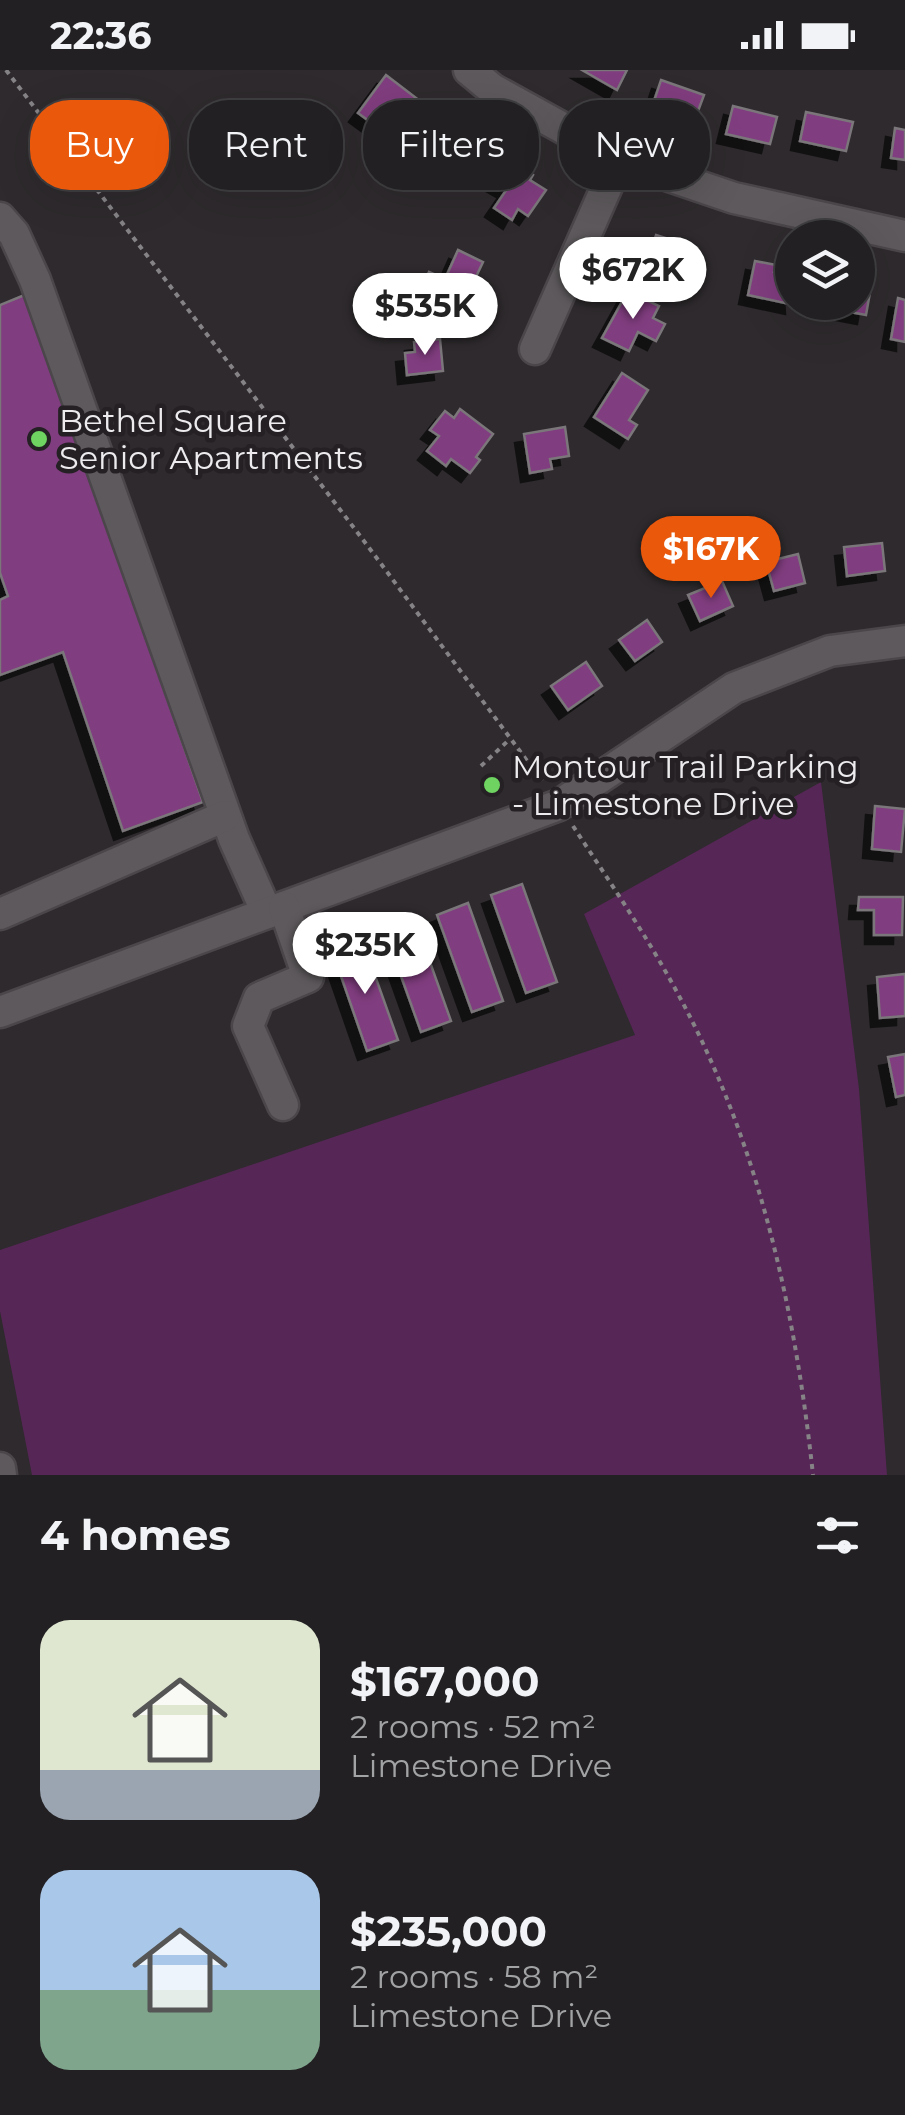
<!DOCTYPE html>
<meta charset="utf-8">
<style>
:root{--surface:#222022;--page:#2a282a;--text:#f1f3f6;--muted:#a2a3a5;--line:#3f3e40;--accent:#ea580c}
body{margin:0;font-family:Montserrat,sans-serif;background:var(--page);color:var(--text);height:100vh;display:flex;flex-direction:column;font-size:38px;white-space:nowrap}
*{box-sizing:border-box;margin:0}
p{font-size:32px;color:var(--muted)}
.icon{flex:none;width:55px;height:55px;fill:none;stroke:currentColor;stroke-width:2;stroke-linecap:round;stroke-linejoin:round}
.map{position:relative;height:1405px;overflow:hidden}
.side{display:flex;flex-direction:column;background:var(--surface);flex:1}
.side>*{flex:none}
.banner{position:absolute;left:30px;top:30px;width:845px;height:90px;display:flex;gap:20px}
.tools{position:absolute;left:775px;top:150px;display:grid;gap:20px}
.tools a{display:grid;place-items:center;width:100px;height:100px;border-radius:50%;background:var(--surface);box-shadow:0 10px 40px #0002,0 0 0 2px var(--line);font-size:50px}
.price{position:absolute;translate:-50% -85px;padding:0 22px;border-radius:35px;background:#fff;color:#222;font-size:32px;line-height:65px;filter:drop-shadow(0 2px 5px #0008)}
.price::after{content:'';position:absolute;left:50%;top:60px;width:30px;height:22px;margin-left:-15px;background:inherit;clip-path:polygon(0 0,100% 0,50% 100%)}
.price.active{background:var(--accent);color:#fff}
ul{padding:0;list-style:none}
li{display:flex;align-items:center;gap:30px;height:250px;padding:0 40px}
li span{display:grid;place-items:center;flex:none;width:280px;height:200px;border-radius:30px;color:#555}
li>.icon{margin-inline-start:auto}
span .icon{width:120px;height:120px;fill:#fffc;stroke-width:1}
li b{font-size:42px}
h2{display:flex;justify-content:space-between;align-items:center;height:120px;padding:0 40px;font-size:42px}
.tag{padding:0 35px;border-radius:40px;background:var(--surface);box-shadow:0 10px 40px #0002,0 0 0 2px var(--line);font-size:35px;line-height:90px}
.tag.active{background:var(--accent);color:#fff}
.status{display:flex;justify-content:space-between;align-items:center;height:70px;padding:0 50px;background:var(--surface);direction:ltr}
.status svg{height:28px;fill:currentColor}
.map>svg:first-child{display:block}
.green{fill:#562656}
.building{fill:#803d7f;stroke:#7a767a;stroke-width:2.5;filter:url(#shadow)}
.lines{fill:none;stroke-linecap:round;stroke-linejoin:round}
.minor-casing{stroke:#4a464a;stroke-width:35}
.path{stroke:#868386;stroke-width:4;stroke-dasharray:5 5;stroke-linecap:butt}
.minor{stroke:#5d595c;stroke-width:30}
.poi-dot{fill:#6ed361;stroke:#242024;stroke-width:4}
.labels{text-anchor:middle;stroke-width:9;stroke-linejoin:round;paint-order:stroke}
.poi-label{font-size:32px;fill:#edebed;stroke:#242024;text-anchor:start}
</style>
<div class="status"><b>22:36</b><svg viewBox="0 0 49 12"><path d="M0 12V9h3v3zM5 12V6h3v6zM10 12V3h3v9zM15 12V0h3v12zM26 1h20v11H26zM47 4h2v5h-2z"/></svg></div>
<div class="map">
<svg width="905" height="1405" viewBox="0 0 905 1405">
<defs>
<filter id="shadow"><feDropShadow dx="-9" dy="9" stdDeviation="0" flood-color="#0009"/></filter>
</defs>
<rect width="100%" height="100%" fill="#2e2a2d"/>
<polygon class="green" points="821,712 859,1019 887,1405 32,1405 0,1241 0,1180 635,965 584,844"/>
<g class="building">
<polygon points="582,0 627,0 617,20"/>
<polygon points="386,5 420,31 402,56 383,41 373,54 358,43"/>
<polygon points="661,10 704,25 694,52 652,37"/>
<polygon points="733,36 777,47 770,74 726,64"/>
<polygon points="806,42 853,52 846,81 800,71"/>
<polygon points="443,54 477,75 462,100 440,86 435,95 422,87"/>
<polygon points="895,58 905,60 905,90 891,88"/>
<polygon points="503,86 533,105 530,110 546,120 528,146 518,139 512,150 494,138 507,119 488,108"/>
<polygon points="656,165 697,178 688,206 647,193"/>
<polygon points="458,180 483,192 463,234 423,215 429,202 445,209"/>
<polygon points="755,191 776,195 774,202 792,205 794,235 748,225"/>
<polygon points="858,214 871,217 866,245 824,237 825,232 858,232"/>
<polygon points="628,221 659,236 653,248 665,254 656,271 638,262 629,281 602,268"/>
<polygon points="27,224 203,732 123,761 63,582 0,605 0,530 8,526 0,503 0,235"/>
<polygon points="898,228 905,230 905,272 891,269"/>
<polygon points="440,269 443,301 407,305 405,283 415,282 414,272"/>
<polygon points="622,303 648,320 629,350 637,355 628,369 594,347"/>
<polygon points="460,339 493,364 476,387 480,390 470,403 451,389 446,396 427,381 439,366 430,360 445,341 454,348"/>
<polygon points="565,357 569,386 550,389 552,399 530,403 524,364"/>
<polygon points="882,473 885,501 847,506 844,477"/>
<polygon points="798,484 805,513 774,521 766,492"/>
<polygon points="722,511 733,536 700,551 688,525"/>
<polygon points="647,550 662,572 635,591 619,570"/>
<polygon points="586,592 602,616 568,640 551,616"/>
<polygon points="875,736 905,739 901,782 872,779"/>
<polygon points="522,814 557,912 526,923 491,825"/>
<polygon points="859,827 903,827 902,865 874,865 874,840 858,840"/>
<polygon points="468,833 503,931 472,942 437,845"/>
<polygon points="416,853 451,951 421,962 386,864"/>
<polygon points="363,872 398,970 367,981 333,883"/>
<polygon points="905,904 905,946 880,948 877,907"/>
<polygon points="905,984 905,1025 896,1027 888,987"/>
</g>
<g class="lines">
<g class="minor-casing">
<g id="minor">
<polyline points="469,0 492,19 619,89 734,128 905,166"/>
<polyline points="0,148 14,164 35,210 234,769 267,843"/>
<polyline points="535,279 619,89"/>
<polyline points="0,844 225,746"/>
<polyline points="0,942 559,735 734,618 830,581 905,571"/>
<polyline points="283,1035 248,956 259,928 308,907 284,837"/>
<polyline points="0,1398 1,1405"/>
</g>
</g>
<g class="path">
<polyline points="6,0 373,483 542,711"/>
<polyline points="481,696 510,669"/>
<path d="M 573,756 C 609,811 647,866 678,924 C 759,1073 795,1238 813,1405"/>
</g>
<use href="#minor" class="minor"/>
</g>
<g class="poi-dot">
<circle cx="39" cy="369" r="10"/>
<circle cx="492" cy="715" r="10"/>
</g>
<g class="labels">
<g class="poi-label">
<text x="59" y="362">Bethel Square<tspan x="59" dy="37">Senior Apartments</tspan></text>
<text x="512" y="708">Montour Trail Parking<tspan x="512" dy="37">- Limestone Drive</tspan></text>
</g>
</g>
</svg>
<div class="tools">
<a><svg class="icon" aria-label="layers" viewBox="0 0 24 24"><path d="M12 4l9 5-9 5-9-5zM3 14l9 5 9-5"/></svg></a>
</div>
<b class="price" style="left:633px;top:252px">$672K</b>
<b class="price" style="left:425px;top:288px">$535K</b>
<b class="price active" style="left:711px;top:531px">$167K</b>
<b class="price" style="left:365px;top:927px">$235K</b>
<div class="banner">
<a class="tag active">Buy</a>
<a class="tag">Rent</a>
<a class="tag">Filters</a>
<a class="tag">New</a>
</div>
</div>
<section class="side">
<h2>4 homes<svg class="icon" aria-label="filters" viewBox="0 0 24 24"><path d="M4 7h16M4 17h16"/><circle cx="9" cy="7" r="2"/><circle cx="15" cy="17" r="2"/></svg></h2>
<ul>
<li><span style="background:linear-gradient(#dfe7d0 75%,#9aa5b1 0)"><svg class="icon" aria-label="home" viewBox="0 0 24 24"><path d="M3 11l9-7 9 7M6 9v11h12V9"/></svg></span><div><b>$167,000</b><p>2 rooms · 52 m²</p><p>Limestone Drive</p></div></li>
<li><span style="background:linear-gradient(#a9c7e8 60%,#7fa58c 0)"><svg class="icon" aria-label="home" viewBox="0 0 24 24"><path d="M3 11l9-7 9 7M6 9v11h12V9"/></svg></span><div><b>$235,000</b><p>2 rooms · 58 m²</p><p>Limestone Drive</p></div></li>
</ul>
</section>
